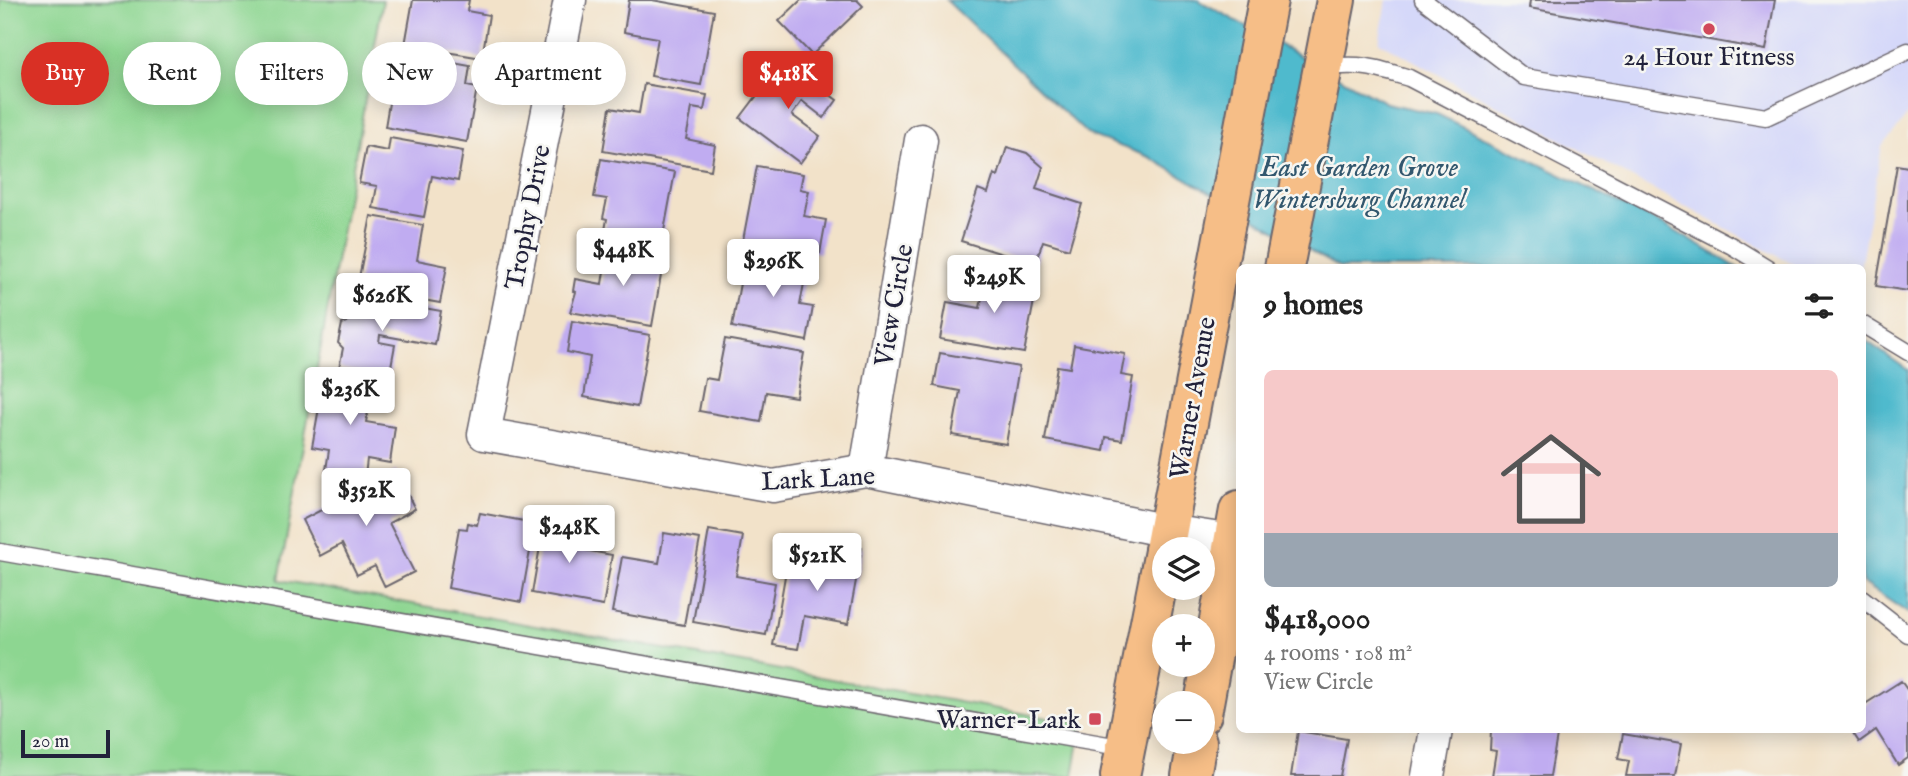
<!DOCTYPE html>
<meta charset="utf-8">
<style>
:root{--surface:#fff;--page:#f6f6f6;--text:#222;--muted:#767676;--accent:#d93025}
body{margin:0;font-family:"IM FELL English",serif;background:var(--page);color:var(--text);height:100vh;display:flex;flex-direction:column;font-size:26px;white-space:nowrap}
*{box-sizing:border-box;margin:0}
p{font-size:23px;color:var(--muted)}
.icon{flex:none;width:38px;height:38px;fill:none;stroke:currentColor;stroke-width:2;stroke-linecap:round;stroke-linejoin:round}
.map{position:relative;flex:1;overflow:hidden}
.sheet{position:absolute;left:1236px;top:264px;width:630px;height:469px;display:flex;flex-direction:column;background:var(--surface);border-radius:10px;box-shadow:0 4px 18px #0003}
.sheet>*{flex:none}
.banner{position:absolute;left:21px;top:42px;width:665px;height:63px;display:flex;gap:14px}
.fabs{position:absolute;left:1152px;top:537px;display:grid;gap:14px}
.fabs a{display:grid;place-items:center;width:63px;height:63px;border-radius:50%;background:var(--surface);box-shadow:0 4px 18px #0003;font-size:35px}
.scale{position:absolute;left:21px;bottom:18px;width:89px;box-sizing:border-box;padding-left:7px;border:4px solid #22223b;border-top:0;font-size:19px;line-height:24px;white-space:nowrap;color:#22223b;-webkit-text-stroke:5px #f6f6f2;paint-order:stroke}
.price{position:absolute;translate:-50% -60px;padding:0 16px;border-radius:7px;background:#fff;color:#222;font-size:23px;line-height:46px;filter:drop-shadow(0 2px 4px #0008)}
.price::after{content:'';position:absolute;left:50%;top:42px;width:21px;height:16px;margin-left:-10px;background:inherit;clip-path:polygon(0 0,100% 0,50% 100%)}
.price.current{background:var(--accent);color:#fff}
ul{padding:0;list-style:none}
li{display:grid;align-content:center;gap:14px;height:371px;padding:0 28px}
li span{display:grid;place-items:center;height:217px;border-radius:10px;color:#555}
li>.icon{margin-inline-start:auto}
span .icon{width:126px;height:126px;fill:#fffc;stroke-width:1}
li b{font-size:30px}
h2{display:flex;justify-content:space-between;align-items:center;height:84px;padding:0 28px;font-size:30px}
.tag{padding:0 24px;border-radius:32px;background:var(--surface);box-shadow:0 4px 18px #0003;font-size:24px;line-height:63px}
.tag.current{background:var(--accent);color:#fff}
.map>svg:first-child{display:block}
.built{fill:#d5d8f9}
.green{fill:#8dd691;stroke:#587c66;stroke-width:2}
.water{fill:#50bacd;stroke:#396e84;stroke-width:2}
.building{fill:#c0acf1}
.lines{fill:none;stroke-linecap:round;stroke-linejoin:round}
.service-casing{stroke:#6b656d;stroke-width:19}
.minor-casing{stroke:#6b656d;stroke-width:35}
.primary-casing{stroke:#6b656d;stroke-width:42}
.service{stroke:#fff;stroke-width:16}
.minor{stroke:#fff;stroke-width:32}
.primary{stroke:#f6be87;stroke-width:38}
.poi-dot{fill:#d1495b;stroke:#f6f6f2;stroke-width:2.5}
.labels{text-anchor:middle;stroke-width:5;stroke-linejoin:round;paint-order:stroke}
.poi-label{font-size:26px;fill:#22223b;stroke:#f6f6f2}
.street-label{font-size:26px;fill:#22223b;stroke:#f6f6f2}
.water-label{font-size:28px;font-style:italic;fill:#32576e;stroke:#f6f6f2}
</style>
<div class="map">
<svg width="1908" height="776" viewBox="0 0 1908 776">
<rect width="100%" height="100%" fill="#f6f6f2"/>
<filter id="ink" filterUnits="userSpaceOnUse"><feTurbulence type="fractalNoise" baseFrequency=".0143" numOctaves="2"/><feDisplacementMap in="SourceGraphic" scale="14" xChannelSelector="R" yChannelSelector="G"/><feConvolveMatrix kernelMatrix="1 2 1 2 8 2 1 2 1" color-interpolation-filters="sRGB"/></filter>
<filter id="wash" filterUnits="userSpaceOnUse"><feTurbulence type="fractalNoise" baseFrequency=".00686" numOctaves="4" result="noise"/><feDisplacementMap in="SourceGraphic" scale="28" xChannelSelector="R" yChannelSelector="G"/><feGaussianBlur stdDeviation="1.57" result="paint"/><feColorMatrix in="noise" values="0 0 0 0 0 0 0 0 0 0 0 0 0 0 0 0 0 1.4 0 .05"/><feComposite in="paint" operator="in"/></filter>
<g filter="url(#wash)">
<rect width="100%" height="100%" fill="#f2e2c9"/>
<polygon class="built" points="1387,0 1908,0 1908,115 1882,146 1860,268 1800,268 1379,42"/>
<polygon class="green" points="0,0 383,0 279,580 1082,724 1073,776 0,776"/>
<g class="water">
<polygon points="946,0 1198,0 1386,103 1437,114 1668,227 1738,268 1340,268 1149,157 1087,134"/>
<polygon points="1862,338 1908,370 1908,613 1862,582"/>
</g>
<g id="blocks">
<g class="building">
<polygon points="413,0 469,0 467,11 489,15 482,58 405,45"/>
<polygon points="629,0 652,0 714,11 701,85 651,76 658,38 624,32"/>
<polygon points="801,0 857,0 863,6 812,55 779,21"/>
<polygon points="1530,0 1775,0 1766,50 1529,8"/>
<polygon points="387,51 470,66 467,86 477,88 467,142 385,127 392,85 381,83"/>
<polygon points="783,61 837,100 824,118 802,101 792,115 820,136 800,163 740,118"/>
<polygon points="644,84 707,95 704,110 692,108 686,139 715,145 711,170 603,151 610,108 639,113"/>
<polygon points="390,138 463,151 458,181 432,176 424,217 373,208 377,186 359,183 366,147 388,151"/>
<polygon points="1007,147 1027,153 1043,167 1036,189 1082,204 1069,249 1043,241 1035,264 961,241 978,189 988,193 994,174 998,176"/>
<polygon points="601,159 675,172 661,247 604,236 607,219 603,218 607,199 594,197"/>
<polygon points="1897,165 1908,167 1908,291 1876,286"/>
<polygon points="757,166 803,174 800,189 809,191 804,216 826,220 820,253 743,240"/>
<polygon points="371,216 423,225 417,260 447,266 440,303 357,288"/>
<polygon points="619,245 665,253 652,326 570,312 576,292 573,291 575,279 602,284 606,258 616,260"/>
<polygon points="745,256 807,267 800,305 813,307 807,341 732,327"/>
<polygon points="987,271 1038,280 1024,353 940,339 947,302 980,308"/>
<polygon points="353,295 441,311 435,345 380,335 379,342 395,345 389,377 339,368 343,348 338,343 342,324 347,322"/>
<polygon points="572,321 650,335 637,407 584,397 590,357 567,352"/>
<polygon points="725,339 804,353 796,397 766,392 761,422 699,411 705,378 717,380"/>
<polygon points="1074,345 1125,354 1121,375 1133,377 1122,440 1106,437 1104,451 1045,440 1057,366 1070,368"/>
<polygon points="940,353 1019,367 1006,444 952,435 960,391 934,386"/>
<polygon points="325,374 374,382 366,422 395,427 390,463 367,459 365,476 326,470 329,450 312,447"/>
<polygon points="396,471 415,509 389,523 414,572 385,587 375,566 357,575 342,544 320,556 302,520"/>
<polygon points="546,512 578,518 573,548 612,555 603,606 532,593"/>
<polygon points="480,513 535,523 521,602 448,588 459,528 467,529 468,523 477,525"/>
<polygon points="709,530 743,536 736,576 775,583 766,635 693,622"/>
<polygon points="664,533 700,539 684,625 612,612 622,557 659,563"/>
<polygon points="834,543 862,548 848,624 804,616 798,649 773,645 788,559 829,567"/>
<polygon points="1901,681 1908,691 1908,758 1898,765 1876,730 1859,742 1851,730 1862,730 1862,706"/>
<polygon points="1491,730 1558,730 1550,776 1492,776 1496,751 1490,750"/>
<polygon points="1298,731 1347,739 1340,776 1291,776"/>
<polygon points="1623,734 1681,744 1675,776 1626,776 1629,761 1618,759"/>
</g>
</g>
</g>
<g filter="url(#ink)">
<use href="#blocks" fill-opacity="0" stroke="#6b656d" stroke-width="2"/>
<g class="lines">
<g class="service-casing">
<g id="service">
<polyline points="1423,0 1524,77 1766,117 1908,51"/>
<path d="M 1324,68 C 1357,62 1377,68 1409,78 L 1732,246 L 1768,268"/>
<polyline points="1862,324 1908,352"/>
<polyline points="0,552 1125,748"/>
<polyline points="1862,598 1908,634"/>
</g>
</g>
<g class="minor-casing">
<g id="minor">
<polyline points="570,0 484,434 773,486 866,470 1168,531 1233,541"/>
<polyline points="866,470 921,140"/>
<polyline points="1428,776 1436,730"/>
</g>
</g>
<g class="primary-casing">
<g id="primary">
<polyline points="1284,268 1336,0"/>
<polyline points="1164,550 1268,0"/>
<polyline points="1202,714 1239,510"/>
<polyline points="1120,776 1164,551"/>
<polyline points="1191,776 1197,742"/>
</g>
</g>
<use href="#service" class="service"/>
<use href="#minor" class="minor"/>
<use href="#primary" class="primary"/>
</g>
</g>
<g class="poi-dot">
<circle cx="1709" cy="29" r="7"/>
<rect x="1088" y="712" width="14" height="14" rx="3.5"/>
</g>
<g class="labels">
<g class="poi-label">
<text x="1709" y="65">24 Hour Fitness</text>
<text x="1081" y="728" text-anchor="end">Warner-Lark</text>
</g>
<g class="street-label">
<text transform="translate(527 217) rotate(-79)" y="9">Trophy Drive</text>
<text transform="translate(893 305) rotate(-80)" y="9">View Circle</text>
<text transform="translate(1192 398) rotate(-80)" y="9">Warner Avenue</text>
<text transform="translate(818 478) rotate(-3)" y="9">Lark Lane</text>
</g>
<g class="water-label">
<text x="1359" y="176">East Garden Grove<tspan x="1359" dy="32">Wintersburg Channel</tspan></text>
</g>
</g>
</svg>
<div class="fabs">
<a><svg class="icon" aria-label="layers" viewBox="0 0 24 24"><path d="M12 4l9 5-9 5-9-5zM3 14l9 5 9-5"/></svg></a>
<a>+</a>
<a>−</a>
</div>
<div class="scale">20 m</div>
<b class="price current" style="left:788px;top:111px">$418K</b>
<b class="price" style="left:623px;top:288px">$448K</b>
<b class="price" style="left:773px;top:299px">$296K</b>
<b class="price" style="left:994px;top:315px">$249K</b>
<b class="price" style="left:382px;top:333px">$626K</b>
<b class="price" style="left:350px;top:427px">$236K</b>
<b class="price" style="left:366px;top:528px">$352K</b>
<b class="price" style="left:569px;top:565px">$248K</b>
<b class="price" style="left:817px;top:593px">$521K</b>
<div class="banner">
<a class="tag current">Buy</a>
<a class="tag">Rent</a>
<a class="tag">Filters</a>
<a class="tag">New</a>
<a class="tag">Apartment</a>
</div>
<section class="sheet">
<h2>9 homes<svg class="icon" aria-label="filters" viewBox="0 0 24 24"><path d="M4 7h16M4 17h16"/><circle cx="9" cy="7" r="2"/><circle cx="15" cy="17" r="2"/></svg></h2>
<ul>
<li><span style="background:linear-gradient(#f6c9c9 75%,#9aa5b1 0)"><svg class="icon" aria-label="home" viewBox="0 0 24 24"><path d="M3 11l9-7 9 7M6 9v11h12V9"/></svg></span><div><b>$418,000</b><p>4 rooms · 108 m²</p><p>View Circle</p></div></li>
</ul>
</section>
</div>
